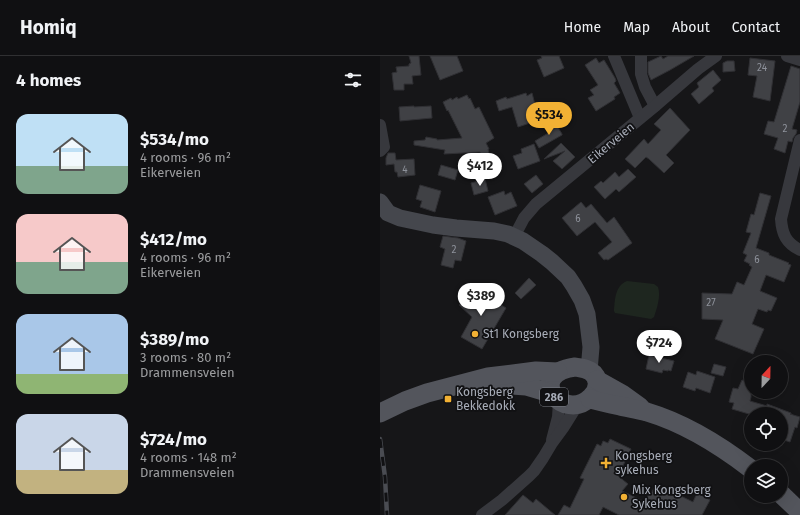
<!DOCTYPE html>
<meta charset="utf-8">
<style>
:root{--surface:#101012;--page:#19191b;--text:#f1f3f6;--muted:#9c9d9f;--line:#303032;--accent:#f2b134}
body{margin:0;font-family:"Fira Sans",sans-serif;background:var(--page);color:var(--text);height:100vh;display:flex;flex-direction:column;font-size:15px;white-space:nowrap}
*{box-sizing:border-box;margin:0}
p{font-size:13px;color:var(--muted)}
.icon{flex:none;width:22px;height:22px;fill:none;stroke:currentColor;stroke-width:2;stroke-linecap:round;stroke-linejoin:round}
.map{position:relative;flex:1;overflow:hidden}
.side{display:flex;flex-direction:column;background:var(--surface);width:380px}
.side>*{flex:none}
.needle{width:26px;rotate:22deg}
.fabs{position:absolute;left:364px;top:299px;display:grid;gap:8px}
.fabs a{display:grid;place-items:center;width:44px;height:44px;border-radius:50%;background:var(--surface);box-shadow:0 4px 16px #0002,0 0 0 1px var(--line);font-size:20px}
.price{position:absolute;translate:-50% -34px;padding:0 9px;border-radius:14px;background:#fff;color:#222;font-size:13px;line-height:26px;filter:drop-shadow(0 1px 2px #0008)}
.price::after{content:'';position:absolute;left:50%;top:24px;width:12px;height:9px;margin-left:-6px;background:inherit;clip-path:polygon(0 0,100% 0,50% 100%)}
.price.active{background:var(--accent);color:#111}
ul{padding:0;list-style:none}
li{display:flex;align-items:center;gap:12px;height:100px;padding:0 16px}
li span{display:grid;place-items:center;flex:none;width:112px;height:80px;border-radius:12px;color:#555}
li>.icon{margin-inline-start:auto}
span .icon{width:48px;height:48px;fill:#fffc;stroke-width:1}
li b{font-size:17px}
h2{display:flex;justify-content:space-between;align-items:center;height:48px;padding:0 16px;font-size:17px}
header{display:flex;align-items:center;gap:24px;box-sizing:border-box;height:56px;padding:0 20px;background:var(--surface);border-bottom:1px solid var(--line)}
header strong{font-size:19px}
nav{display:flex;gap:22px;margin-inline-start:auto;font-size:14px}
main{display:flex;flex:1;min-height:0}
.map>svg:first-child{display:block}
.green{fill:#1e261f}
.building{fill:#404145;stroke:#303034}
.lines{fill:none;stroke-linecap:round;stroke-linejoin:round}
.street{stroke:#37383d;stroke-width:12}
.secondary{stroke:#45474d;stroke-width:17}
.primary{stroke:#53555c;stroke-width:19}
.rail-casing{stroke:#4a4c52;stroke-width:4.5}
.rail{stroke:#111113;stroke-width:3;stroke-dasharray:9;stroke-linecap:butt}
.poi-dot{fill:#f2b134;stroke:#111113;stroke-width:1.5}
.labels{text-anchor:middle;stroke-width:3.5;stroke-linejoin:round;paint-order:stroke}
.number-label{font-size:10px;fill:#8e929b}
.shield{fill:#111113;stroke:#7b7e86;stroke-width:1}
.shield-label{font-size:11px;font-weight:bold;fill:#a8adb8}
.street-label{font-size:12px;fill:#a8adb8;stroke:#111113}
.poi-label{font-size:12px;fill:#a8adb8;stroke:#111113;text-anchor:start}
</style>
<header>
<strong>Homiq</strong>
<nav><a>Home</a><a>Map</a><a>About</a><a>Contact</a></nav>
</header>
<main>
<section class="side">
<h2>4 homes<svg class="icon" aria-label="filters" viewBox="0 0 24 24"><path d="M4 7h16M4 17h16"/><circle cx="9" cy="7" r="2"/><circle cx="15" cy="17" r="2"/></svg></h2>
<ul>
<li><span style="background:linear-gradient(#bfe0f5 65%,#7fa58c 0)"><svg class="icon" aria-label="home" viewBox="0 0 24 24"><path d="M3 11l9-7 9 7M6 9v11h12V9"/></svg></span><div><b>$534/mo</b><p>4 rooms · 96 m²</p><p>Eikerveien</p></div></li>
<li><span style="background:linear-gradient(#f6c9c9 60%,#7fa58c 0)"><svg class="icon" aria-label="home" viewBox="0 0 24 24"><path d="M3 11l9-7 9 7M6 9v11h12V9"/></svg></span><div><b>$412/mo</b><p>4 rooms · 96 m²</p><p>Eikerveien</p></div></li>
<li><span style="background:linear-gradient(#a9c7e8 75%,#8fb573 0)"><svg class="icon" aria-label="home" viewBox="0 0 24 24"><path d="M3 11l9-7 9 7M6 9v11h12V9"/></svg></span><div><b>$389/mo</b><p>3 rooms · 80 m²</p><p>Drammensveien</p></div></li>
<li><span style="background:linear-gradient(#c9d6e8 70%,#c2b280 0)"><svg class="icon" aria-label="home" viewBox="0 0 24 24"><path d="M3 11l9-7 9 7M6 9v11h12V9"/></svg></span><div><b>$724/mo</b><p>4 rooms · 148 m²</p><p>Drammensveien</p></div></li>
</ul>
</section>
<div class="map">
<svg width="420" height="459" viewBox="0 0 420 459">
<rect width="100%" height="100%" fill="#161618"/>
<path class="green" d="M 247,225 L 274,228 L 278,231 C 281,240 277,252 274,261 L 271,263 L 235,257 L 234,255 C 235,243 235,230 247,225 Z"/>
<g class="building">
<polygon points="29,0 39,0 41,19 32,20 33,28 24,28 24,34 14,34 12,17 17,16 16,11 29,10 29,8 31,7"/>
<polygon points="50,0 77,0 83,15 60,24"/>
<polygon points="161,0 179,0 184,12 164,21 157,4 162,2"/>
<polygon points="281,0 283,3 288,0 314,0 290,14 271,24 268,17 268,6"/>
<polygon points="216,2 219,7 224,4 235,22 236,25 234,27 240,37 234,41 235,43 216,55 208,42 214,39 210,34 218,29 205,9"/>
<polygon points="370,2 395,5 390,45 373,41 377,20 368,19"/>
<polygon points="347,5 354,5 355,15 343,16 343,7"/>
<polygon points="411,10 420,13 420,46 412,73 417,74 416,78 413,82 412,86 408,85 405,97 394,93 398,82 384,78 388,65 394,66"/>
<polygon points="333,14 341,24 332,32 334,35 319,48 311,38 319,31 317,27"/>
<polygon points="146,37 147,40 152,37 159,64 138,71 132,51 119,55 116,45 126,41 127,43"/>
<polygon points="87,39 89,43 90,42 95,53 99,51 114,82 106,87 109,93 108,93 109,98 101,100 100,96 64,98 65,94 34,89 34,85 45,84 46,81 57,83 57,84 82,82 68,54 67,55 63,46 71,42 72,44 77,41 78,43"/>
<polygon points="34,50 34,51 51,50 52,62 20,65 19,51"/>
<polygon points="290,52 310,74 286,99 294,107 284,117 269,103 266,101 255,112 245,103 264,83 268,88 281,74 274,68"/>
<polygon points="176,68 182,78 182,79 159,92 155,85 170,76 168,73"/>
<polygon points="181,87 195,101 182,113 173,105 185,95 164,103"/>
<polygon points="154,88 160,105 138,113 133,100 142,97 141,93"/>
<polygon points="8,97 15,97 16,104 34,103 35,119 18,121 17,116 15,116 14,108 6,109 6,102"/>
<polygon points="61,109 78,114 75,124 58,119"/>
<polygon points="248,113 256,121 239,136 236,133 225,143 214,131 221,125 223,127 235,116 239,121"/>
<polygon points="156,119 163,128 152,137 144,128"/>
<polygon points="105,123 108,135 94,139 91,127"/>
<polygon points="40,129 61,135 55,156 40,151 42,145 36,143"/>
<polygon points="124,135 125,139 131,136 137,150 115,159 108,141"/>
<polygon points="380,137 391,140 376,192 389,197 389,199 409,207 408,208 411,209 404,226 386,219 380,235 397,242 391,255 388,254 387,256 378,253 372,268 384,273 373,298 335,283 343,264 322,263 322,237 352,238 357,226 364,229 372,211 369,209 370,208 364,205 367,199 363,197 371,177 366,176 371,158 374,159"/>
<polygon points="201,146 206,152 211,148 227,167 234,161 252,187 228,204 226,203 224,204 218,197 232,186 215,166 197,180 182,162"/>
<polygon points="63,180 78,182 86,185 81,205 75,204 73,212 61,209 65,193 60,191"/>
<polygon points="149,222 156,229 141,243 135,237"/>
<polygon points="96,230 110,242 126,252 102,293 81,281 92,261 79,249"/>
<polygon points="269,299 294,305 291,315 288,314 288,315 283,314 282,317 266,313"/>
<polygon points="334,308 346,311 343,320 331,317"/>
<polygon points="317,315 335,321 330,337 316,332 315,335 303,331 308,316 316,319"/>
<polygon points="362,324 371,327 371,341 370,345 387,350 387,348 411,357 411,358 410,358 420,361 417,372 415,371 410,386 401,383 401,358 369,358 352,353 354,347 349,346 353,332 358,333"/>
<polygon points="230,383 251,393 238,420 248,428 242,435 265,446 269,438 271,438 276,428 313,446 317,437 330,444 322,459 239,459 223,451 219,459 178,459 184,449 190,452 204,423 200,422 217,388 221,390 223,385 228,387"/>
<polygon points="143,439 153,447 156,443 175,459 125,459"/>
</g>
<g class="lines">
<g class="street">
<polyline points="234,0 260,62"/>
<polyline points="261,0 261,18 265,31 275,50"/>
<polyline points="407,0 420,4"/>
<polyline points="0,69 4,91 0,95"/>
<path d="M 420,84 L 401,163 C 402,178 406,187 420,194"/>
<polyline points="134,181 144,162 156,148 275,50 318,13 336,0"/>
<polyline points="172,384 178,361 179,345"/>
<polyline points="102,459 122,444 149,420 154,415 163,402 172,387 183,372 198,348"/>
</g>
<polyline class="secondary" points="0,146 8,157 20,162 53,169 76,172 114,175 128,178 143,185 162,198 172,206 188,221 194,230 202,244 207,258 211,291 209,315"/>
<g class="primary">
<path d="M 195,311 C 200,312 205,312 210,315 C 220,321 219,334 211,341 C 183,368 144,318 195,311 Z"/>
<polyline points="217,324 242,338 260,351"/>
<polyline points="120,328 146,330 173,338"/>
<path d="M 210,343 C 220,346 230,348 240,350 C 248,352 258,353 267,356 C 304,367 341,390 371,413"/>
<polyline points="0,357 25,345 47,337 108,321 156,315 178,316"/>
<polyline points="401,438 420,456"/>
</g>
<g class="rail-casing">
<polyline id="rail" points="0,383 5,421 7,459"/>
</g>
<use href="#rail" class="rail"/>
</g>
<g class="poi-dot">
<circle cx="95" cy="278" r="4"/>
<rect x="64" y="339" width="8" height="8" rx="2"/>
<path d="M224 401h4v4h4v4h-4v4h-4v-4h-4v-4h4z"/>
<circle cx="244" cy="441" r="4"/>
</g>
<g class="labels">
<g class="number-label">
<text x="382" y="15">24</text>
<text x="405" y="76">2</text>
<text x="25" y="117">4</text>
<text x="198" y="166">6</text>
<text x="74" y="197">2</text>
<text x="377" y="207">6</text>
<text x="331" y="250">27</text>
</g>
<rect class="shield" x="160" y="332" width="28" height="18" rx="3"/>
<g class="shield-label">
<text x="174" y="345">286</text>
</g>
<g class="street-label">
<text transform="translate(231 87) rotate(-40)" y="4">Eikerveien</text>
</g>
<g class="poi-label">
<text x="103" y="282">St1 Kongsberg</text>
<text x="76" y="340">Kongsberg<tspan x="76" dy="14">Bekkedokk</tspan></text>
<text x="235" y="404">Kongsberg<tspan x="235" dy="14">sykehus</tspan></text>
<text x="252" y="438">Mix Kongsberg<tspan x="252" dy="14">Sykehus</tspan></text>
</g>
</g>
</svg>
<div class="fabs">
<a><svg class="needle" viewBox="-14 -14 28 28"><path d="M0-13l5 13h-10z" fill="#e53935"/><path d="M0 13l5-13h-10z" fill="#9c9d9f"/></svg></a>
<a><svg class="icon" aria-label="locate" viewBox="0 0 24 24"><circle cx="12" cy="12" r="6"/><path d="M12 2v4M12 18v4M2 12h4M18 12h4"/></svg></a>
<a><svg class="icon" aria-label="layers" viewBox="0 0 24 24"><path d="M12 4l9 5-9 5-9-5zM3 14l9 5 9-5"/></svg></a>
</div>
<b class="price active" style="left:169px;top:80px">$534</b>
<b class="price" style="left:100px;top:131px">$412</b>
<b class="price" style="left:101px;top:261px">$389</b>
<b class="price" style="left:279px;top:308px">$724</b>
</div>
</main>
